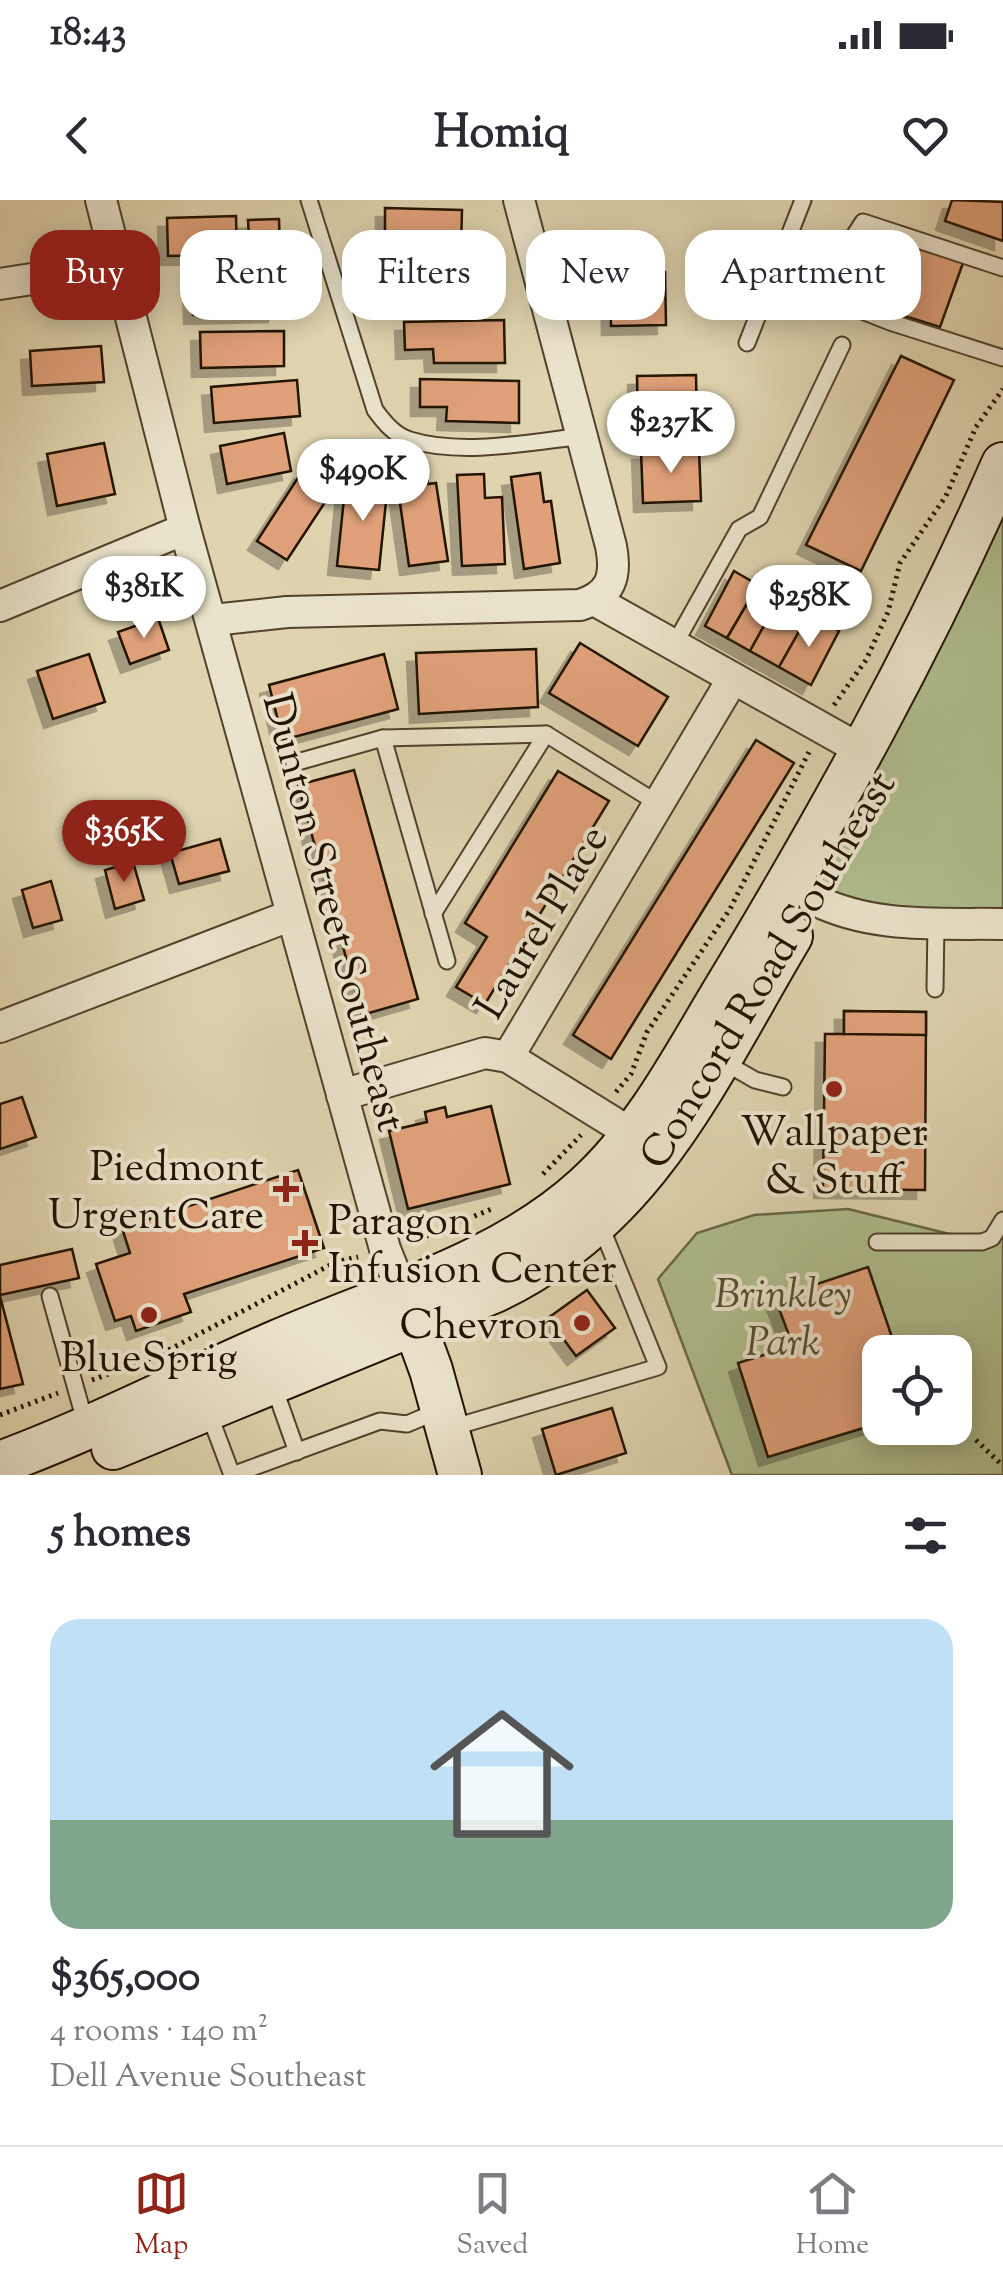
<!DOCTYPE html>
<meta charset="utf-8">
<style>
:root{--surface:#fff;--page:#f7f7f7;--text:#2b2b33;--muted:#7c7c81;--line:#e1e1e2;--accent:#8f2418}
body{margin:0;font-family:"Sorts Mill Goudy",serif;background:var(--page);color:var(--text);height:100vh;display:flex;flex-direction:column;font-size:38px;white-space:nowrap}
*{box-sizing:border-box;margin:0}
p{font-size:32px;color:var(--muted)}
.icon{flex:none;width:55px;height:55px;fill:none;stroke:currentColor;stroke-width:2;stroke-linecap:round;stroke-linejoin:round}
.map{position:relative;height:1275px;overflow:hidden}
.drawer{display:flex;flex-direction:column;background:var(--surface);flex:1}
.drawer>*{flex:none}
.banner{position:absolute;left:30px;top:30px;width:945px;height:90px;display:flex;gap:20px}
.tools{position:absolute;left:862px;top:1135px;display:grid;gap:20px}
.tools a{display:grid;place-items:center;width:110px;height:110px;border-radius:20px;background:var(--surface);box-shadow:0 5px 25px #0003;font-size:50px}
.price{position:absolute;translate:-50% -85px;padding:0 22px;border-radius:35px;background:#fff;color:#222;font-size:32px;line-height:65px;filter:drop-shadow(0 2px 5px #0008)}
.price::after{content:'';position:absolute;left:50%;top:60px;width:30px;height:22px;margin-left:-15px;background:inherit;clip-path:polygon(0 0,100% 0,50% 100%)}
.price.current{background:var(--accent);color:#fff}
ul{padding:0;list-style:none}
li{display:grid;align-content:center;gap:20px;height:530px;padding:0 50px}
li span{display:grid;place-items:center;height:310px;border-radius:30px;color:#555}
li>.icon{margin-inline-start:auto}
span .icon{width:180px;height:180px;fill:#fffc;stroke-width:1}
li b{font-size:42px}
h2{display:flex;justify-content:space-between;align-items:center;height:120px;padding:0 50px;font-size:42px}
.pill{padding:0 35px;border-radius:30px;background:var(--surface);box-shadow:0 5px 25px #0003;font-size:35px;line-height:90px}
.pill.current{background:var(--accent);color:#fff}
.status{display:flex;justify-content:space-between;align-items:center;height:70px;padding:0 50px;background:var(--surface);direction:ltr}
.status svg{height:28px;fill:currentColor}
header{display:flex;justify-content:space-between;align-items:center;height:130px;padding:0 50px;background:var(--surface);font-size:45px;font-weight:700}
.tabs{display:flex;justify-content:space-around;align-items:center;height:140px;border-top:2px solid var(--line);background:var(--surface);font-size:28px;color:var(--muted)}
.tabs a{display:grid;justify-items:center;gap:5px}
.tabs .current{color:var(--accent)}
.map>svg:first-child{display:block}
.green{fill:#afbd8d;stroke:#686847;stroke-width:2.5;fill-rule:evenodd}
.building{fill:#e0a17a;stroke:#221201;stroke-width:2.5;filter:url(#shadow)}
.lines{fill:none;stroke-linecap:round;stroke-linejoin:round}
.lane-casing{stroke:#51422c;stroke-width:19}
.street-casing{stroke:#51422c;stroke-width:34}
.secondary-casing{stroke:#221201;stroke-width:46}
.path{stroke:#221201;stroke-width:5;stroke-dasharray:2.5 5;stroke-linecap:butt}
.lane{stroke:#eae3cb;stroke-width:15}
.street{stroke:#eae3cb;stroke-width:30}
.secondary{stroke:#eae3cb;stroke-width:42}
.poi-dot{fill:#8f2418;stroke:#eae3cb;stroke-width:4}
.labels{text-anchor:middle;stroke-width:8;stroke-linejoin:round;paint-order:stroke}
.street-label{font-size:42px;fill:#221201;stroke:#eae3cb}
.poi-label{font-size:42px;fill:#221201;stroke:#eae3cb}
.park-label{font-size:42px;font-style:italic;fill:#534e32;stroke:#eae3cb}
</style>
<div class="status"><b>18:43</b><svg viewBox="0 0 49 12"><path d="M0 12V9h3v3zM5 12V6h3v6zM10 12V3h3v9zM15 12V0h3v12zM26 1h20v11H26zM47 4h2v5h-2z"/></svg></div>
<header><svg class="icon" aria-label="back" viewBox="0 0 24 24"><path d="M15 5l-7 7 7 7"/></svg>Homiq<svg class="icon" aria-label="heart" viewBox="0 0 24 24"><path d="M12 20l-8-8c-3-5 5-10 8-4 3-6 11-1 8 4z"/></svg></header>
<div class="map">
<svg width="1003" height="1275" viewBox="0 0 1003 1275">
<defs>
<filter id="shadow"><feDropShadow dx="-9" dy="9" stdDeviation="0" flood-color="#0004"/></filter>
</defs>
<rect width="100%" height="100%" fill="#dfd4af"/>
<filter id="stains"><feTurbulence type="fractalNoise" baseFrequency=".002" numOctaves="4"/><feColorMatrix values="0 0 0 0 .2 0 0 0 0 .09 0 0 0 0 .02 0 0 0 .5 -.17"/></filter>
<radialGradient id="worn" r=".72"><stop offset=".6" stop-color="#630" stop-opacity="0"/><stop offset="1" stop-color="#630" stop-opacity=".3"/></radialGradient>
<g class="green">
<polygon points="1003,278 1003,724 802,695"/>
<path d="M 848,1009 L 982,1042 L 1003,1020 L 1003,1275 L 732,1275 L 658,1079 L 697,1033 L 754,1015 ZM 880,1152 L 955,1152 L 955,1228 L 880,1228 Z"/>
</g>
<g class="building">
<polygon points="952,0 1003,2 1003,41 945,21"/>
<polygon points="385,8 462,10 461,49 411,48 411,35 385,35"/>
<polygon points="236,16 237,55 168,56 167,18"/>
<polygon points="279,19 280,52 250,53 248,20"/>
<polygon points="883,33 963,63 940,127 856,101"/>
<polygon points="395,66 478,66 478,101 396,101"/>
<polygon points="665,72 666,125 611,126 610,73"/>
<polygon points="253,76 253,86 276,86 277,113 193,115 192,78"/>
<polygon points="504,120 505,163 434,163 433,149 405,150 404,122"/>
<polygon points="284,131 284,166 201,168 200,132"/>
<polygon points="101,146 104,182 32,186 30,151"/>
<polygon points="901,156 954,180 861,371 806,345"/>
<polygon points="696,175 697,225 638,226 637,176"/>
<polygon points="420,179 519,181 519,223 446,221 447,207 420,207"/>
<polygon points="297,180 300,216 214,223 211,187"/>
<polygon points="284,233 291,271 227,284 220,246"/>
<polygon points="104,243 115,294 57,306 47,254"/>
<polygon points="699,249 701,301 643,303 641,251"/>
<polygon points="303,270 333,290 287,360 257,341"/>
<polygon points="426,271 428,284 436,283 448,361 409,366 396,275"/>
<polygon points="540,273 544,302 551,301 560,363 524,369 511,277"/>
<polygon points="484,274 485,298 502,297 505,364 462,366 457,275"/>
<polygon points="346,279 388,282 379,370 337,366"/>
<polygon points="734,371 758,385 727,438 705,426"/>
<polygon points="758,385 780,397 750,451 727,438"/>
<polygon points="780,397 809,414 779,467 750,451"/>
<polygon points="809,414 839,431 811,485 779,467"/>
<polygon points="158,418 169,450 130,464 118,432"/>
<polygon points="580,443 668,497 638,546 549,493"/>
<polygon points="536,449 538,507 419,514 416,453"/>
<polygon points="89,454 105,502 53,519 37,471"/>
<polygon points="384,454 398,509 283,540 269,485"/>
<polygon points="756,540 794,563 611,859 573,835"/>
<polygon points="354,570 418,799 362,815 298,585"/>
<polygon points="558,571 609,601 485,804 456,787 487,737 465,723"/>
<polygon points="220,639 229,671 179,684 170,653"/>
<polygon points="133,662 144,700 115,709 105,670"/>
<polygon points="51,681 62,720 33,728 22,690"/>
<polygon points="844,811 926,812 925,990 823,989 825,834 844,834"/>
<polygon points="844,811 926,812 926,835 844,834"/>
<polygon points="22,897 36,937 0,949 0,904"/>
<polygon points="491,906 510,984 408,1009 389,931 427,922 425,912 445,907 447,917"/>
<polygon points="298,970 324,1048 184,1094 191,1112 136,1131 131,1116 115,1121 96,1064 130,1053 122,1028"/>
<polygon points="72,1049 79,1078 0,1095 0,1065"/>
<polygon points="868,1067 897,1152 880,1152 880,1223 768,1257 738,1163 793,1146 775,1098"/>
<polygon points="587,1090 615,1128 576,1156 548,1118"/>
<polygon points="0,1096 23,1184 0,1189"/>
<polygon points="612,1208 626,1253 556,1275 542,1229"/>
</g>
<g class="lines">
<g class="lane-casing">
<g id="lane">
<path d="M 309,0 L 375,210 C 384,222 394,235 410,240 C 462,256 531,242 583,236"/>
<polyline points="773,76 890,122 1003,158"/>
<polyline points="817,93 863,22 1003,68"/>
<polyline points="747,143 803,0"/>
<polyline points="673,447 739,329 760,317 842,145"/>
<polyline points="383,538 447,761"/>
<polyline points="294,563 383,538 546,534"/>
<polyline points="433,714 546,534 659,604"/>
<polyline points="935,789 936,723"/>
<polyline points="722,861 755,880 783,887"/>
<polyline points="877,1042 982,1042 992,1038 1003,1020"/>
<polyline points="50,1096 86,1225"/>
<polyline points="274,1187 297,1252"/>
<polyline points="208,1211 232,1275 380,1221 407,1224 438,1211"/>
<polyline points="451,1228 658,1167 600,1024"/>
</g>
</g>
<g class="street-casing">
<g id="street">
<polyline points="101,0 185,329 385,1049 401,1089"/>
<polyline points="0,84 116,66"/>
<polyline points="594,400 863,551"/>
<polyline points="0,406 185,329"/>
<path d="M 213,420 L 287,412 L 580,405 C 611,395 617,377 611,346 L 519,0"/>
<path d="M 813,699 C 872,729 938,723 1003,724"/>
<polyline points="0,827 292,715"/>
<polyline points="508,857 732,480"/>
<polyline points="342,895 485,853 508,857 632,934"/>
</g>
</g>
<g class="secondary-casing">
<g id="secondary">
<polyline points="405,1099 431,1170 460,1275"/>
<path d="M 113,1248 L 495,1091 C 649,1018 708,875 791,736"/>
<path d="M 0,1263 C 95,1228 183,1182 276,1142 C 379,1097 501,1064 585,987 C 646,932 686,853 728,784 C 830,615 924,445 1003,264"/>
</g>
</g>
<g class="path">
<polyline points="834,505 866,460 888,412 900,363 946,296 976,227 1003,189"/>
<polyline points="616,892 631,874 647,832 730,709 810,550"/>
<polyline points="543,974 581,935"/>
<polyline points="412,1042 494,1008"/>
<polyline points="92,1180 157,1156 336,1062 358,1057"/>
<polyline points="0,1215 58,1193"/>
<polyline points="976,1240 1003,1266"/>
</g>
<use href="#lane" class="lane"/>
<use href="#street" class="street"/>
<use href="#secondary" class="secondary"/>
</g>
<g class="poi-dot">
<circle cx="834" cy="889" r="10"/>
<path d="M281 974h10v10h10v10h-10v10h-10v-10h-10v-10h10z"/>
<path d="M300 1028h10v10h10v10h-10v10h-10v-10h-10v-10h10z"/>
<circle cx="149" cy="1115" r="10"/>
<circle cx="582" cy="1123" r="10"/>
</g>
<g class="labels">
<g class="street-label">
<text transform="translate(336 712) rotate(75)" y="15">Dunton Street Southeast</text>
<text transform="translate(540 721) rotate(-59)" y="15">Laurel Place</text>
<text transform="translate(766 769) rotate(-59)" y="15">Concord Road Southeast</text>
</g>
<g class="poi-label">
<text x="834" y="945">Wallpaper<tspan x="834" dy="48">&amp; Stuff</tspan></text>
<text x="264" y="980" text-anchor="end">Piedmont<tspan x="264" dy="48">UrgentCare</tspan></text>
<text x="328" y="1034" text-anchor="start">Paragon<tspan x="328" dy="48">Infusion Center</tspan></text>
<text x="562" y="1138" text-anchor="end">Chevron</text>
<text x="149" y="1171">BlueSprig</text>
</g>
<g class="park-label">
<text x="783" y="1107">Brinkley<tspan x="783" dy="48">Park</tspan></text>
</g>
</g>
<rect width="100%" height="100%" filter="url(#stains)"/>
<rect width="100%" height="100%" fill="url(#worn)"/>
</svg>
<div class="tools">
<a><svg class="icon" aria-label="locate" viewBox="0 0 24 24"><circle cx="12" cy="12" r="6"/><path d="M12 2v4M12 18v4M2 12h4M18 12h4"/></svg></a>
</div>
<b class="price" style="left:671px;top:276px">$237K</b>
<b class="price" style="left:363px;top:324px">$490K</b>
<b class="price" style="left:144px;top:441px">$381K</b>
<b class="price" style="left:809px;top:450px">$258K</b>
<b class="price current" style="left:124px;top:685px">$365K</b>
<div class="banner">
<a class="pill current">Buy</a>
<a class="pill">Rent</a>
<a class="pill">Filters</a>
<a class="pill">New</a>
<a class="pill">Apartment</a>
</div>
</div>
<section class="drawer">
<h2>5 homes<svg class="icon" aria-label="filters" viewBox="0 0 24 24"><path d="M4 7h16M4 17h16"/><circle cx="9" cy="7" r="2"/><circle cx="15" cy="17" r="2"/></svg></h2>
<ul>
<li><span style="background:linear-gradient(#bfe0f5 65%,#7fa58c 0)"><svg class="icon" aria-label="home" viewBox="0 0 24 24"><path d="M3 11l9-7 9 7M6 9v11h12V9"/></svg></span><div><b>$365,000</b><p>4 rooms · 140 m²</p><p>Dell Avenue Southeast</p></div></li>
</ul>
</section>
<nav class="tabs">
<a class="current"><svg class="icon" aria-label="map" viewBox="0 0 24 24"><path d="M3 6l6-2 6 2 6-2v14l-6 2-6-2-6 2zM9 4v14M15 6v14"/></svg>Map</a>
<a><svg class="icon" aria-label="saved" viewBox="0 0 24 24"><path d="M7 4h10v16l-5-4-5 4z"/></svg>Saved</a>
<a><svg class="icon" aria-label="home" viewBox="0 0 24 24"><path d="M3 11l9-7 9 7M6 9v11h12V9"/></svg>Home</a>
</nav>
